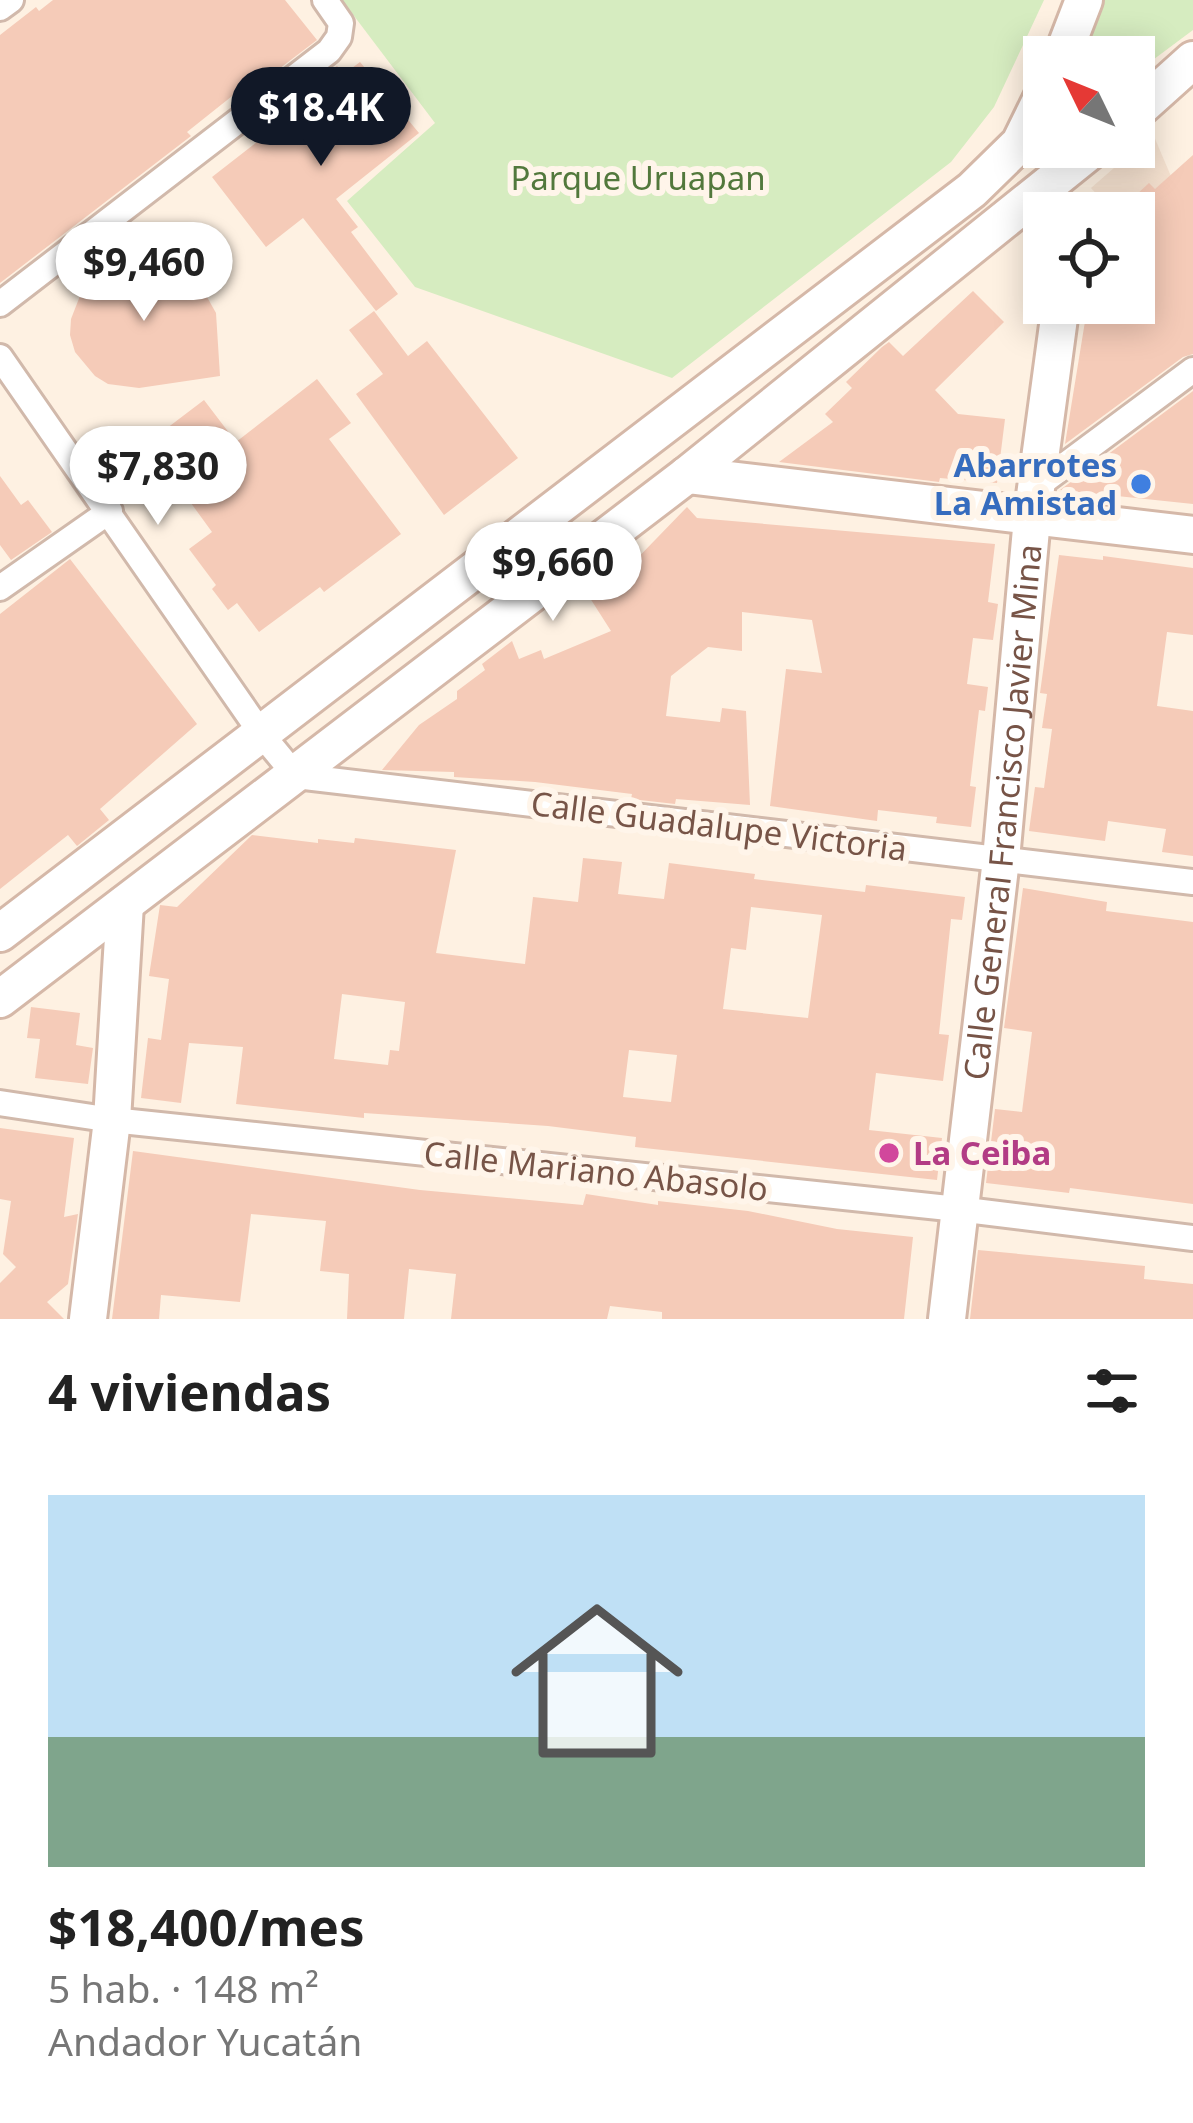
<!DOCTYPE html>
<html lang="es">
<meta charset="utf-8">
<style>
:root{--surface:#fff;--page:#f6f6f6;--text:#222;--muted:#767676;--line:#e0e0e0;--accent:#111827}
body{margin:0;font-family:"Noto Sans",sans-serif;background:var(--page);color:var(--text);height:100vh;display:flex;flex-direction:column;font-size:45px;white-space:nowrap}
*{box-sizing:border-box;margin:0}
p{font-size:39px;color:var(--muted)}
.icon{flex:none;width:66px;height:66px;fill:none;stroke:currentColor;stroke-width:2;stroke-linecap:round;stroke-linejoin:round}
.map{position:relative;height:1319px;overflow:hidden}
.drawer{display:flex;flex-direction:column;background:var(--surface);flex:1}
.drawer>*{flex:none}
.needle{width:78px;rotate:313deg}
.buttons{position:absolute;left:1023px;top:36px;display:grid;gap:24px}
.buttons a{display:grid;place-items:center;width:132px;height:132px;border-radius:0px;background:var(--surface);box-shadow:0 6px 30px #0003;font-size:60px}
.price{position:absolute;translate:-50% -102px;padding:0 27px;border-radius:42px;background:#fff;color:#222;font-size:39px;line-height:78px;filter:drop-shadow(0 3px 6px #0008)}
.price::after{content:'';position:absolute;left:50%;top:72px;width:36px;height:27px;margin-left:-18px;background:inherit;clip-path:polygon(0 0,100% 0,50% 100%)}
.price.active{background:var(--accent);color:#fff}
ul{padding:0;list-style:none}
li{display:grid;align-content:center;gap:24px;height:636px;padding:0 48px}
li+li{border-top:3px solid var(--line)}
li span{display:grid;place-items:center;height:372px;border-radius:0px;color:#555}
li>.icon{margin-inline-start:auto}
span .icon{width:216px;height:216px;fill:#fffc;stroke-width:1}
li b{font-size:51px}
h2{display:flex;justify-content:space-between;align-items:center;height:144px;padding:0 48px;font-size:51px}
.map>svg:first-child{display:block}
.residential{fill:#f6e2d0}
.green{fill:#d6ecc0}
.building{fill:#f5cbb8;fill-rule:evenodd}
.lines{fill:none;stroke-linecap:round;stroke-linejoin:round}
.street-casing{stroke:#d1b9ab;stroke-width:30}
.secondary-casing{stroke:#d5b8a8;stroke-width:42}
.street{stroke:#fff;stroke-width:24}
.secondary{stroke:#fff;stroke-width:36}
.shop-dot{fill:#3f7fe0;stroke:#fff5ea;stroke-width:4.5}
.hotel-dot{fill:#d1479c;stroke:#fff5ea;stroke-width:4.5}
.labels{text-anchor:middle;stroke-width:12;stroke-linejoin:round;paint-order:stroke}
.park-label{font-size:33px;fill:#52783c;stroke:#fff5ea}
.shop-label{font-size:33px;font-weight:bold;fill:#366cbe;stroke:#fff5ea;text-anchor:end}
.street-label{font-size:33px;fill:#775447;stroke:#fff5ea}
.hotel-label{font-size:33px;font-weight:bold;fill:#b23c85;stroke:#fff5ea;text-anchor:start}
</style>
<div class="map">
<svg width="1193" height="1319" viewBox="0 0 1193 1319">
<rect width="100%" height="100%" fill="#fef1e2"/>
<polygon class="residential" points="1153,134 1193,228 1134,213 1114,213 1091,188"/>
<g class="green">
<polygon points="342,0 1044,0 994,107 951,162 672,378 415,287 347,201 435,123"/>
<polygon points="1103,0 1193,0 1193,30 1134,74 1134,57 1080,57"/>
</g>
<g class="building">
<polygon points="53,0 285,0 317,40 271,75 266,69 187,132 191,136 0,283 0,35 36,7 39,11"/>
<polygon points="360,62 419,133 336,199 358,227 351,232 398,294 376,311 303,218 266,247 212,177 298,110 291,101 337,66 344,74"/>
<polygon points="1193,155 1193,354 1183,357 1065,444 1088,303 1134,303 1134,197 1149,183 1155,189"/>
<polygon points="146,254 166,258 198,281 216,313 220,376 139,388 108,384 95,376 75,352 70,335 71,319 87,278 77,265"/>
<polygon points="973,291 1004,322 935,390 958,414 1005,419 997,483 940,478 939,482 779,462 833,422 825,414 852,388 846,382 882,347 889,342 903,356"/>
<polygon points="374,311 408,356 427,341 518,458 444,515 356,394 383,374 349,330"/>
<polygon points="317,379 351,423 329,439 401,534 324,592 320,587 259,632 237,603 228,610 212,589 216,585 189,549 212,532 180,488 154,508 121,463 204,400 236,442"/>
<polygon points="1193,391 1193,504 1060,490"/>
<polygon points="0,476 21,505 28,500 52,532 11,560 0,545"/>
<polygon points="687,507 697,518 995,544 988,602 998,604 993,640 973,638 967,684 988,687 985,711 979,710 970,786 976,787 971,827 936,823 937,817 878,810 877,821 770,806 786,669 822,673 812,620 742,612 742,651 708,647 671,676 666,716 720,722 722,708 746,711 750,805 676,799 675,804 631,799 632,794 535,782 454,777 454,772 382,770 419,725 457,699 457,691 485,670 482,664 512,641 519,659 541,650 544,659 611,631 588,595 624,572"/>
<polygon points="1059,555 1103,560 1103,556 1193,568 1193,635 1167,632 1157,706 1193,711 1193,856 1162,852 1166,829 1108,821 1105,841 1029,831 1035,787 1044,788 1052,729 1042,728 1047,694 1040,693"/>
<polygon points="70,559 197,724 100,809 109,820 77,846 68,835 0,889 0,614"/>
<path d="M 252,835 L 318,843 L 318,839 L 354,843 L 355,838 L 456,850 L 436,953 L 525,964 L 533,897 L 578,902 L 583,858 L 622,862 L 618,894 L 664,899 L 669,863 L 755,874 L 754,879 L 865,892 L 866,885 L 965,897 L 962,920 L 951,919 L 939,1034 L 949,1035 L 943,1081 L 876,1073 L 869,1130 L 942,1138 L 937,1180 L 635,1147 L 636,1137 L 548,1126 L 364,1113 L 364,1118 L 236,1104 L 243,1047 L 189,1043 L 181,1103 L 141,1098 L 148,1038 L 161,1040 L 169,979 L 149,976 L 160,905 L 177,907 ZM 751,907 L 822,915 L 808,1018 L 723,1009 L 731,948 L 746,950 ZM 342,994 L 405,1002 L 399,1051 L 390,1050 L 388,1065 L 334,1059 ZM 629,1050 L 677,1055 L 671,1102 L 623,1097 Z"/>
<polygon points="1023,888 1107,902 1106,911 1193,922 1193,1204 1070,1188 1069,1193 986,1183 995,1109 1022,1112 1032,1032 1004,1028"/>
<polygon points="31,1007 80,1013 76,1045 93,1048 88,1084 35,1078 40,1039 27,1038"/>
<polygon points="0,1128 74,1138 64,1217 78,1214 68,1284 47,1302 64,1319 0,1319 0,1283 16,1267 3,1254 11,1201 0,1199"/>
<polygon points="133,1151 420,1190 583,1205 586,1194 658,1205 658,1201 748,1211 837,1229 913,1237 904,1319 662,1319 662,1312 610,1306 607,1319 451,1319 456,1274 409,1269 404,1319 347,1319 349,1274 320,1271 326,1221 251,1214 240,1302 161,1295 159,1319 112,1319"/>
<polygon points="978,1250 1145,1266 1144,1279 1193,1284 1193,1319 970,1319"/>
</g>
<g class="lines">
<g class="street-casing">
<g id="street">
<polyline points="0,8 11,0"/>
<polyline points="0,304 329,51 339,37 341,23 325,0"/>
<polyline points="0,357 263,736 296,776 1193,882"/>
<polyline points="1037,486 1193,370"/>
<polyline points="0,588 110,511"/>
<polyline points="0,1103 112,1120 958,1209 1193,1238"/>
</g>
</g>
<g class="secondary-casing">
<g id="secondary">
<polyline points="1062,57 1084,0"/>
<polyline points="1134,113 1193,60"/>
<polyline points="687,475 1193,535"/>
<polyline points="0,933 972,190 1020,143 1044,94"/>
<polyline points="0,999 687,475 1095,147"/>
<polyline points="88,1319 112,1120 125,904"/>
<path id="s1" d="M 947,1319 L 1001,859 L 1032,518 L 1061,303"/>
</g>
</g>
<use href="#street" class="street"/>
<use href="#secondary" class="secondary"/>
</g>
<circle class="shop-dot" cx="1141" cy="484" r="12"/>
<circle class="hotel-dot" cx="889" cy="1153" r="12"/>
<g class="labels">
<g class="park-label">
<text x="638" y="190">Parque Uruapan</text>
</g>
<g class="shop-label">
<text x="1117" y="477">Abarrotes<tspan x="1117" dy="38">La Amistad</tspan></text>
</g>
<g class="street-label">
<text dy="12" stroke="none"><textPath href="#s1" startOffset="510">Calle General Francisco Javier Mina</textPath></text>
<text transform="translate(719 826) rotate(7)" y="12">Calle Guadalupe Victoria</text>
<text transform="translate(596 1171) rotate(6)" y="12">Calle Mariano Abasolo</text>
</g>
<g class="hotel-label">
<text x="913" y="1165">La Ceiba</text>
</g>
</g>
</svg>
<div class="buttons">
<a><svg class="needle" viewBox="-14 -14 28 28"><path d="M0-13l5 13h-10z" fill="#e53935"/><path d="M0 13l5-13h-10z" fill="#767676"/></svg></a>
<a><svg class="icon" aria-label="locate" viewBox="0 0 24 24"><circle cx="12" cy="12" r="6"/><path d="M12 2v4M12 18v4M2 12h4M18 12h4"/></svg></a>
</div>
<b class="price active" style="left:321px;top:169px">$18.4K</b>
<b class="price" style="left:144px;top:324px">$9,460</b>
<b class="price" style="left:158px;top:528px">$7,830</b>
<b class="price" style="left:553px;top:624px">$9,660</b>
</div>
<section class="drawer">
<h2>4 viviendas<svg class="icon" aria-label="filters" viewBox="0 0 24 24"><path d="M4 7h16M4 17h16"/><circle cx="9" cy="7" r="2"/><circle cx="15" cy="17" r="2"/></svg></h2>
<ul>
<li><span style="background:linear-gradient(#bfe0f5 65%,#7fa58c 0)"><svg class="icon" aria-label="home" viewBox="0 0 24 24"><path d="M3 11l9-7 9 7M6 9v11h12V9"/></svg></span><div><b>$18,400/mes</b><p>5 hab. · 148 m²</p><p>Andador Yucatán</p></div></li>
</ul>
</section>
